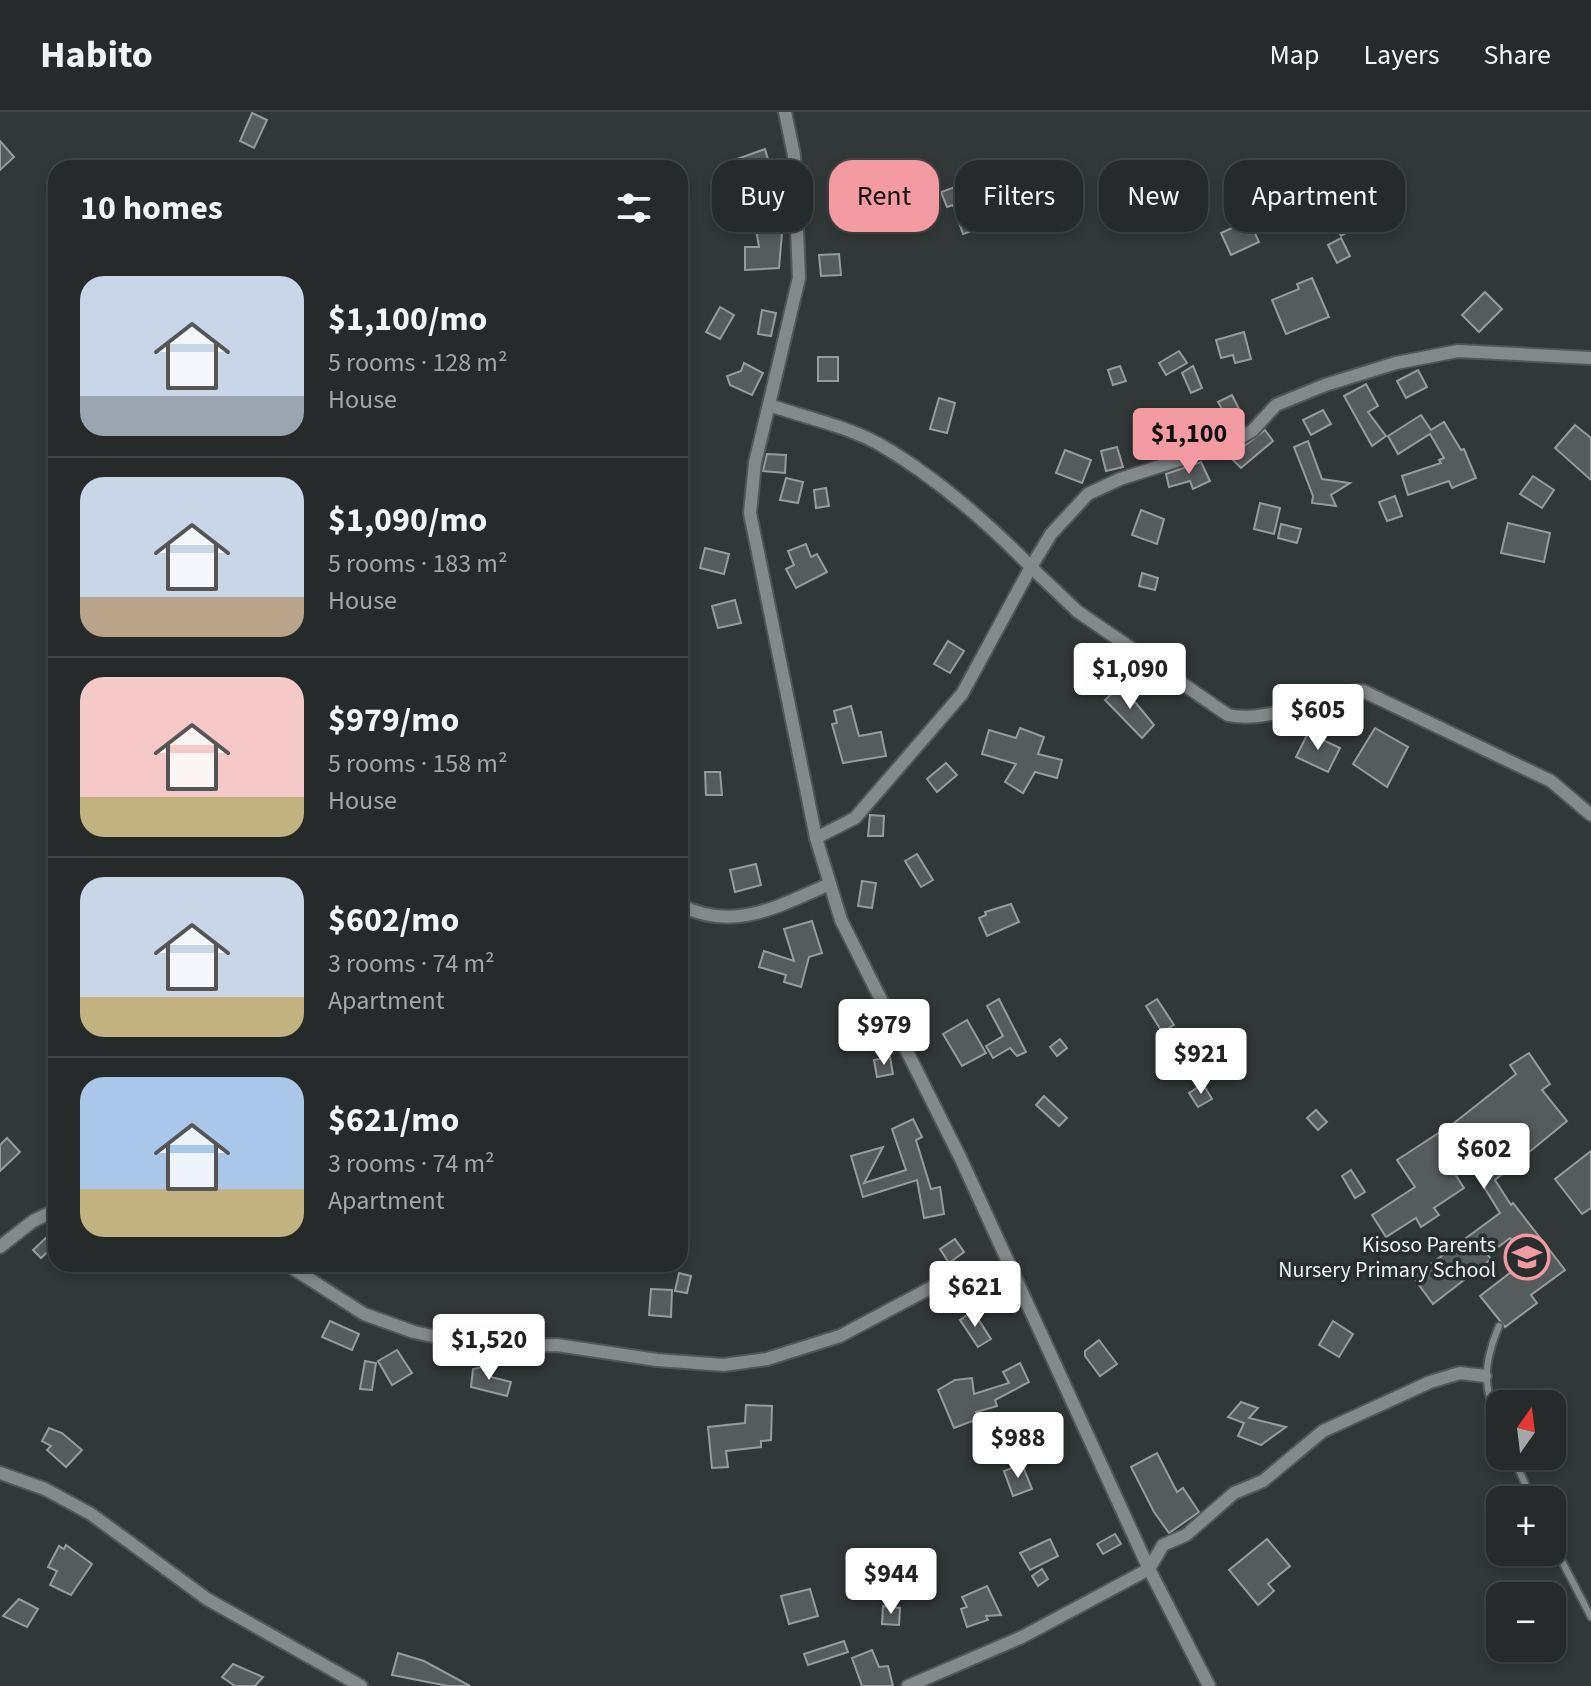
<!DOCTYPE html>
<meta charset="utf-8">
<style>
:root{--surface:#262a2a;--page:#2e3232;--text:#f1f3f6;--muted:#a4a7a8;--line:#424647;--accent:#f49aa3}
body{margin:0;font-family:"Source Sans 3",sans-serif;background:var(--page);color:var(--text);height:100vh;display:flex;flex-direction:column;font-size:30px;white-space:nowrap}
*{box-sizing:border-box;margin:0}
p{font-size:26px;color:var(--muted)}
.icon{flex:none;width:44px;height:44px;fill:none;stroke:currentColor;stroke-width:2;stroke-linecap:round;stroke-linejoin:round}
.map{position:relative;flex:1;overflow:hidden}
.sheet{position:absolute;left:48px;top:48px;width:640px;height:1112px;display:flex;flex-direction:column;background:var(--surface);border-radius:24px;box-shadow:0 4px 12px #0003,0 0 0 2px var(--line)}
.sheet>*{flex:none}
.guide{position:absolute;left:712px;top:48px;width:758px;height:72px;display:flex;gap:16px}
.needle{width:52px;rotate:14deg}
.buttons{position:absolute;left:1486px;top:1278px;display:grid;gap:16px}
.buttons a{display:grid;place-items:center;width:80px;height:80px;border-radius:16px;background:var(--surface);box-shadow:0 4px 12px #0003,0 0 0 2px var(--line);font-size:40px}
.price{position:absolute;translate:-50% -68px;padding:0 18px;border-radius:8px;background:#fff;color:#222;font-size:26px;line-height:52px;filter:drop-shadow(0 2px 4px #0008)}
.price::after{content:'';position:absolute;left:50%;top:48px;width:24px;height:18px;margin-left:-12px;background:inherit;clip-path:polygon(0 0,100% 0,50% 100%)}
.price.active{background:var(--accent);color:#111}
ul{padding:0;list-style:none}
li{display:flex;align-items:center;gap:24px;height:200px;padding:0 32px}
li+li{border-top:2px solid var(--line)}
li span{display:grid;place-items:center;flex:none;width:224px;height:160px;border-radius:24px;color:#555}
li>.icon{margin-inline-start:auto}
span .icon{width:96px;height:96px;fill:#fffc;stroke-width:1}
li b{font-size:34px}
h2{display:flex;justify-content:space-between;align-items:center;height:96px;padding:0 32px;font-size:34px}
.chip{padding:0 28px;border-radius:24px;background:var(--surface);box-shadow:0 4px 12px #0003,0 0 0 2px var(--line);font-size:28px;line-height:72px}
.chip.active{background:var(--accent);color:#111}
header{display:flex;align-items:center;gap:48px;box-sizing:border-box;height:112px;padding:0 40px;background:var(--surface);border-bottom:2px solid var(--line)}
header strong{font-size:38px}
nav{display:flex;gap:44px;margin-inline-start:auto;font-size:28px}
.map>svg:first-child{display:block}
.building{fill:#565c5c;stroke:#959c9c;stroke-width:2}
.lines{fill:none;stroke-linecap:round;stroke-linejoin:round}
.lane-casing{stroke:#515656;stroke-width:10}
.street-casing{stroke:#515656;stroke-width:16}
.lane{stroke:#838a8a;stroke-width:6}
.street{stroke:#838a8a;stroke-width:12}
.labels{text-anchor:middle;stroke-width:7;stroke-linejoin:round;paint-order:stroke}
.poi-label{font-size:22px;fill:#edf1f1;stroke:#282e2d;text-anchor:end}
</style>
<header>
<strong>Habito</strong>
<nav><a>Map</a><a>Layers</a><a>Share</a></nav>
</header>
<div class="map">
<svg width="1591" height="1574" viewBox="0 0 1591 1574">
<rect width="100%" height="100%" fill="#323838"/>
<g class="building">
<polygon points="252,1 267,8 254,36 240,29"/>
<polygon points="0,29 14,45 0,58"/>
<polygon points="765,37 775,71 782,121 779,156 745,158 745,135 759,135 754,106 747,108 741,91 760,84 752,55 724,64 720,53"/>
<polygon points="994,61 1010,106 963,122 953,93 947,95 941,80"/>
<polygon points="1348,91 1361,112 1341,124 1329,104"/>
<polygon points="1249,108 1259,130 1231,143 1221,121"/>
<polygon points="1341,126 1350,144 1337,151 1328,133"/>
<polygon points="839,142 841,163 821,164 819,143"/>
<polygon points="1312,166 1329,205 1286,222 1272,188 1299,177 1297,172"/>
<polygon points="1485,180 1502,197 1479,220 1462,203"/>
<polygon points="720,195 734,203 720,227 706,220"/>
<polygon points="762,198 776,201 771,224 758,222"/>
<polygon points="1244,220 1251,247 1235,251 1233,243 1221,246 1216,228"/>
<polygon points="1179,239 1187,251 1166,263 1159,251"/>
<rect x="818" y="245" width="20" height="24"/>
<polygon points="744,251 763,261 752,283 730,273 727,264 741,259"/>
<polygon points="1120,254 1126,269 1113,273 1108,258"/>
<polygon points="1193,254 1202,276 1191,281 1182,261"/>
<polygon points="1418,258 1427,275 1406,286 1397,269"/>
<polygon points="1366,272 1378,294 1368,300 1386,324 1372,334 1344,284"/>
<polygon points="1232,283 1239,297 1226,304 1218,290"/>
<polygon points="939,286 955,291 947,321 930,317"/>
<polygon points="1323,298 1331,312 1311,323 1303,308"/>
<polygon points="1421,303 1431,318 1444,310 1461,338 1464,337 1476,366 1452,376 1449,369 1408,383 1402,364 1441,351 1439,348 1444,346 1430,322 1398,342 1388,324"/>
<polygon points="1219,310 1222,324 1208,327 1205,313"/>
<polygon points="1575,313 1591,326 1591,368 1555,336"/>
<polygon points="1265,318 1273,329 1241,356 1230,345"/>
<polygon points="1308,329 1322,367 1350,371 1331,383 1336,394 1312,391 1313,384 1294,335"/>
<polygon points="1117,335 1123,355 1106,359 1101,339"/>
<polygon points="1065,338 1091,348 1082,371 1056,361"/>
<polygon points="767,342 786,343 785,361 763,359"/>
<polygon points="1201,350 1210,369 1193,377 1190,369 1169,375 1166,362"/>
<polygon points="1533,364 1554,378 1542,396 1520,382"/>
<polygon points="786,366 803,370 798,391 780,388"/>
<polygon points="826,376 829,394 816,396 814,378"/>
<polygon points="1395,384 1402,404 1387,409 1379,390"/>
<polygon points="1260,391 1280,396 1274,422 1254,417"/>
<polygon points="1141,398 1164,407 1157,432 1132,423"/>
<polygon points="1508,411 1550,421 1544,450 1501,441"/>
<polygon points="1281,412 1301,417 1297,431 1278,426"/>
<polygon points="806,432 811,445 817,442 827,460 796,476 786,457 794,453 788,439"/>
<polygon points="705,436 729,442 724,462 700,456"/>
<polygon points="1142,461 1158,466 1155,478 1139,474"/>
<polygon points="735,488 741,511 718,516 712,494"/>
<polygon points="948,529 964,539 950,561 934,552"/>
<polygon points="1121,573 1154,613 1142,626 1105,588"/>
<polygon points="851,594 859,624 881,620 886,644 843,651 832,612 837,611 834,599"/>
<polygon points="1020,616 1044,625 1038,642 1062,648 1057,666 1035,660 1023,681 1005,670 1016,652 982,642 989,618 1016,626"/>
<polygon points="1375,616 1408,635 1387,675 1353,652"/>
<polygon points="1308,621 1340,636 1328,660 1296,645"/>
<polygon points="946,651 957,663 937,680 927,667"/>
<polygon points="705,660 720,660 722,683 706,683"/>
<polygon points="870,703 884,704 883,724 868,724"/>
<polygon points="917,742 933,768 921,775 905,749"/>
<polygon points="756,752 761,773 735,780 730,758"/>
<polygon points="862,769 876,771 872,796 858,794"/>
<polygon points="1011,792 1019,810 987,824 979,806 986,803 985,800"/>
<polygon points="812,809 822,841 809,845 801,875 784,870 786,863 759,855 764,839 794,849 784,817"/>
<polygon points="999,887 1026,940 1017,944 1010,936 993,946 986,934 1003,924 987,894"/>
<polygon points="1157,887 1174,913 1162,920 1146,894"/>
<polygon points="967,908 986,941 962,954 943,922"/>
<polygon points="1060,927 1067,936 1057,944 1050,935"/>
<polygon points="1529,941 1550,972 1542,978 1567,1009 1495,1068 1511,1093 1513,1091 1565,1158 1531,1183 1537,1191 1505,1215 1480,1184 1537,1140 1523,1123 1514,1130 1510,1126 1488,1143 1491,1147 1433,1192 1413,1165 1500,1101 1479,1067 1488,1060 1465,1032 1444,1045 1464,1076 1434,1096 1439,1103 1421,1115 1416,1106 1386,1125 1372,1103 1415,1075 1397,1048 1454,1011 1516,962 1510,953"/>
<polygon points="890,945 893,962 877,965 874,948"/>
<polygon points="1203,972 1212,987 1198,995 1189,981"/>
<polygon points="1044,984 1067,1006 1059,1014 1036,993"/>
<polygon points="1316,998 1327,1010 1318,1018 1307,1006"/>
<polygon points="913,1007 922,1025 916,1028 931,1077 940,1075 944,1102 924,1106 917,1068 863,1085 851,1044 883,1035 864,1071 906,1058 892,1017"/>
<polygon points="7,1026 20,1040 0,1059 0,1033"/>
<polygon points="1591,1039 1591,1096 1582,1102 1555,1067"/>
<polygon points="1351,1058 1365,1080 1355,1086 1342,1064"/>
<polygon points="49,1123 56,1132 41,1146 33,1138"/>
<polygon points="955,1127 964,1140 949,1151 940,1137"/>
<polygon points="679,1161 691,1164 687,1181 675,1179"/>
<polygon points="651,1177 672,1178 671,1205 649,1203"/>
<polygon points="973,1199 991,1227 978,1235 960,1208"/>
<polygon points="330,1209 359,1222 352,1238 322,1225"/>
<polygon points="1333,1209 1353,1222 1339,1245 1319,1233"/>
<polygon points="1099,1228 1117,1252 1100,1264 1085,1244 1085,1239"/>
<polygon points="397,1238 412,1261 392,1273 378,1249"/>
<polygon points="365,1249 376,1251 372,1278 360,1277"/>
<polygon points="1020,1251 1029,1270 995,1288 997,1294 976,1300 978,1307 954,1316 938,1278 955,1268 972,1266 974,1282 1009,1271 1003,1260"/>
<polygon points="488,1254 491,1265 511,1270 507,1284 471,1275 473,1257"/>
<polygon points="1241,1290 1258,1296 1249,1306 1286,1315 1261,1333 1238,1324 1244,1311 1228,1305"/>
<polygon points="746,1293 772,1294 771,1328 761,1329 761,1335 726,1339 728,1355 712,1356 708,1315 745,1311"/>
<polygon points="49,1316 62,1321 82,1338 66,1355 47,1338 51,1334 42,1329"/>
<polygon points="1157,1341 1177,1380 1183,1376 1199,1400 1169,1421 1154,1400 1131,1355"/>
<polygon points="1022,1352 1032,1377 1013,1384 1004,1359"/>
<polygon points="1115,1422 1121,1432 1103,1442 1097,1432"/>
<polygon points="1050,1427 1058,1444 1030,1458 1020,1441"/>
<polygon points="1267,1427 1290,1454 1268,1472 1274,1479 1258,1493 1229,1458"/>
<polygon points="66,1433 92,1452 71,1483 50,1473 57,1459 48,1455 59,1434 64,1437"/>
<polygon points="1042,1457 1048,1467 1038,1474 1032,1464"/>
<polygon points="987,1474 1001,1503 986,1504 988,1508 967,1515 961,1497 967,1495 962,1485"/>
<polygon points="810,1477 818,1504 789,1512 781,1484"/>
<polygon points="19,1487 38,1497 27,1515 3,1504"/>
<polygon points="883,1494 900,1496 899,1513 882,1512"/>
<polygon points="844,1529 848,1540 808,1553 804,1542"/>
<polygon points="872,1538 879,1555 888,1554 893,1574 862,1574 852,1546"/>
<polygon points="398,1541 424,1549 470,1574 448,1574 392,1563"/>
<polygon points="233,1552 263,1565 255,1574 235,1574 222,1565"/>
</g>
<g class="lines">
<g class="lane-casing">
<g id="lane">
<path d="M 1499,1214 C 1482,1255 1483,1275 1500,1315"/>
<polyline points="1513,1344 1532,1388"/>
<polyline points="1552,1430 1591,1505"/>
</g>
</g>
<g class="street-casing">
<g id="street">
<polyline points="785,0 794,43 799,166 755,351 750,401 816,726 841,808 960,1045 1149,1457 1209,1574"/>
<path d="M 1591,246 L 1458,239 L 1396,251 L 1325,273 L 1276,293 L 1252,319 L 1229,332 L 1120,367 L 1088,382 L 1051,422 L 1031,455 L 1077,499 L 1228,603 C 1275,613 1318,579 1363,579 L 1551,669 L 1591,703"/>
<path d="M 769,293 C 804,305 846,314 879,332 C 936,365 985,408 1031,455 L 962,582 L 855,706 L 816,726"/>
<path d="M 680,793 C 735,821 780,793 830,772"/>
<polyline points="0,1135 33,1109 56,1098"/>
<polyline points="286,1152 364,1202 414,1220 483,1235 557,1233 657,1248 724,1253 767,1247 840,1224 955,1163 1000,1159 1014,1164"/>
<polyline points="0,1361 45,1377 91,1402 207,1487 361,1574"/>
<polyline points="908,1574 1022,1525 1149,1457 1163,1433 1186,1423 1234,1381 1263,1369 1323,1319 1430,1270 1460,1261 1485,1264"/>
</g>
</g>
<use href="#lane" class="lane"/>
<use href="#street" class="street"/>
</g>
<defs>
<g id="school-ring" transform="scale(2.3)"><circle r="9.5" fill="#282e2d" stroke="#f49aa3" stroke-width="1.5"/><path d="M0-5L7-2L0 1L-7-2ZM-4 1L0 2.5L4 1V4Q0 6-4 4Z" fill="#f49aa3"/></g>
</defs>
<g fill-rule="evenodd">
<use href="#school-ring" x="1527" y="1145"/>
</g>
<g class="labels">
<g class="poi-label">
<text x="1496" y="1140">Kisoso Parents<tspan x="1496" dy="25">Nursery Primary School</tspan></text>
</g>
</g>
</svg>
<div class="buttons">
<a><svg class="needle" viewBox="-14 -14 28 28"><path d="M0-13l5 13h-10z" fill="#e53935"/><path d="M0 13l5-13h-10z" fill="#a4a7a8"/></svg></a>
<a>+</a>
<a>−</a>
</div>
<b class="price active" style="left:1189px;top:364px">$1,100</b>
<b class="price" style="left:1130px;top:599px">$1,090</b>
<b class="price" style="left:1318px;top:640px">$605</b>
<b class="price" style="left:884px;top:955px">$979</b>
<b class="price" style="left:1201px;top:984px">$921</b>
<b class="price" style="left:1484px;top:1079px">$602</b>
<b class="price" style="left:975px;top:1217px">$621</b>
<b class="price" style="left:489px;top:1270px">$1,520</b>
<b class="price" style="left:1018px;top:1368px">$988</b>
<b class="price" style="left:891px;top:1504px">$944</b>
<div class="guide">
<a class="chip">Buy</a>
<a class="chip active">Rent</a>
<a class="chip">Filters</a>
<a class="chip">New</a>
<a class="chip">Apartment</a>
</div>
<section class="sheet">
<h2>10 homes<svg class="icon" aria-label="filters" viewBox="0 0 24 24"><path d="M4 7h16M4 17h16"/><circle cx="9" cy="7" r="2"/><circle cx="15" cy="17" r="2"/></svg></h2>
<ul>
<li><span style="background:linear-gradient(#c9d6e8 75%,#9aa5b1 0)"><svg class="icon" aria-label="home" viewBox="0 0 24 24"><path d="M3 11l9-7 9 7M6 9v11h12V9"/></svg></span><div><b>$1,100/mo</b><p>5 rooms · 128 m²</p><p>House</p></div></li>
<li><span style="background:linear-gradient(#c9d6e8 75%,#b9a48a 0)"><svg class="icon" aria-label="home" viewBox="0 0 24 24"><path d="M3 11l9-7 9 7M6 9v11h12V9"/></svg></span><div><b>$1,090/mo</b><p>5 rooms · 183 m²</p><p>House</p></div></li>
<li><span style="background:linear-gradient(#f6c9c9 75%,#c2b280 0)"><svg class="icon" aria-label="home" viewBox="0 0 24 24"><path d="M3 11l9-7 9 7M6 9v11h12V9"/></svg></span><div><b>$979/mo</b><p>5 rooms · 158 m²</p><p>House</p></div></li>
<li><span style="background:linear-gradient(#c9d6e8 75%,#c2b280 0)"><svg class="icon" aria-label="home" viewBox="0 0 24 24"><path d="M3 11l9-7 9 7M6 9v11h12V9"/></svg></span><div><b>$602/mo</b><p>3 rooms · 74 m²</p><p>Apartment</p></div></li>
<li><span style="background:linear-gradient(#a9c7e8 70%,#c2b280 0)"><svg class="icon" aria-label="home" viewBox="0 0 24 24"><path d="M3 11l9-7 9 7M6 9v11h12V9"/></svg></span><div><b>$621/mo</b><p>3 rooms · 74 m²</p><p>Apartment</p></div></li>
</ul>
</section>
</div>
